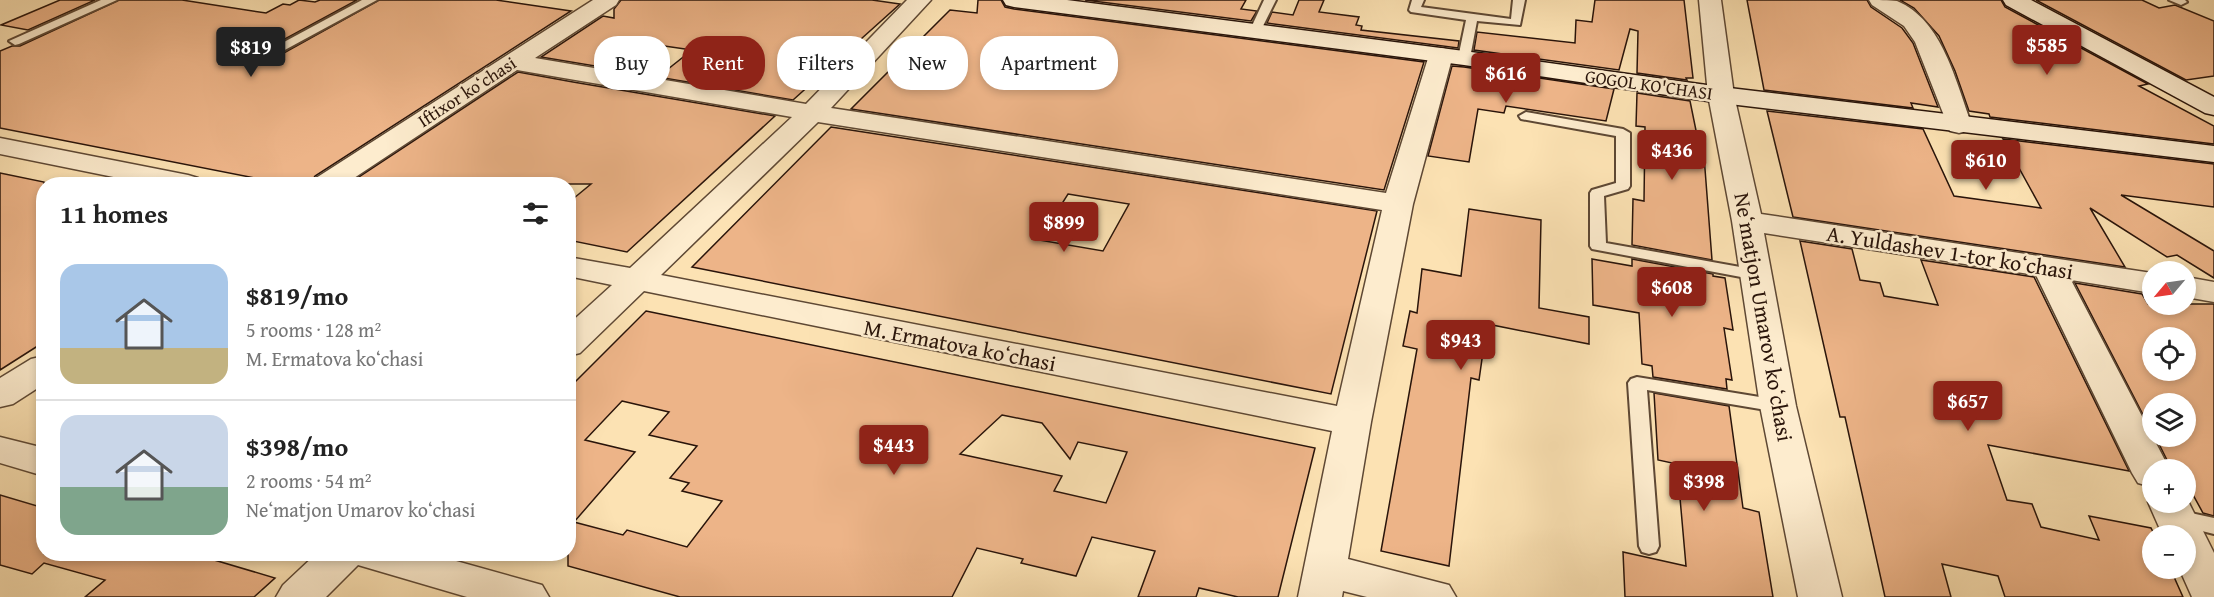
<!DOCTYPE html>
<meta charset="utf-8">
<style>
:root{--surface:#fff;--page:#f6f6f6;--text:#222;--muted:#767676;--line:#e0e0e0;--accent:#8f2418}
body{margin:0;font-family:"Gentium Book Plus",serif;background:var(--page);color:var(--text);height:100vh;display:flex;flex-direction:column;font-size:22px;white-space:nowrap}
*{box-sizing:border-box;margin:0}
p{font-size:20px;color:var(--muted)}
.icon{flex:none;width:33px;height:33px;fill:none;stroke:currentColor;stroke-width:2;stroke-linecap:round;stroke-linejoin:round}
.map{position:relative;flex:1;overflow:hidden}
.details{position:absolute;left:36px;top:177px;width:540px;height:384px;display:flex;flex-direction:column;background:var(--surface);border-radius:24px;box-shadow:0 3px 9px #0003}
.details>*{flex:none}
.banner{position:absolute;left:594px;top:36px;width:570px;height:54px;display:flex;gap:12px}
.needle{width:39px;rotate:241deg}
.controls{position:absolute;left:2142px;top:261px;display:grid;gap:12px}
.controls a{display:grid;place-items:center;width:54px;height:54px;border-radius:50%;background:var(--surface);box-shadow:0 3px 9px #0003;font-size:30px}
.price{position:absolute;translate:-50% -51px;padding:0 14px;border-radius:6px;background:var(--accent);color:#fff;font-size:20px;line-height:39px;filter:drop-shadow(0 2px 3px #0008)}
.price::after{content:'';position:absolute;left:50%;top:36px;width:18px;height:14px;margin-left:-9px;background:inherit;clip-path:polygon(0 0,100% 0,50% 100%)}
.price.selected{background:#222;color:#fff}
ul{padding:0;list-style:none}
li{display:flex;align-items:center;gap:18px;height:150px;padding:0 24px}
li+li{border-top:2px solid var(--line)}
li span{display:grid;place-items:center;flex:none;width:168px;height:120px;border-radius:18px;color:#555}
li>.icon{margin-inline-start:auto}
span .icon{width:72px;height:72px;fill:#fffc;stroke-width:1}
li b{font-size:26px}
h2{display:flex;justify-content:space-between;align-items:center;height:72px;padding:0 24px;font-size:26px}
.pill{padding:0 21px;border-radius:24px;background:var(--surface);box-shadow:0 3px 9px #0003;font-size:21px;line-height:54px}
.pill.selected{background:var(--accent);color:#fff}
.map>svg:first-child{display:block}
.building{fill:#edb488;stroke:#29140a;stroke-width:1.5;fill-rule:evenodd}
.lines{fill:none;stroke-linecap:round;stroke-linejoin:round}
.lane-casing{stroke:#5e4834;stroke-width:4}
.street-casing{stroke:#5e4834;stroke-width:3}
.secondary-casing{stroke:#29140a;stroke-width:3}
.lane{fill:#fdecce;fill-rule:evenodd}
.street{fill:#fdecce;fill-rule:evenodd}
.secondary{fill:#fdecce;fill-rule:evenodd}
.labels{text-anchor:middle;stroke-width:5;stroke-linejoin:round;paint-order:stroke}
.far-street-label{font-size:18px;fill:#29140a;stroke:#fdecce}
.street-label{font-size:22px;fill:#29140a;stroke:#fdecce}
</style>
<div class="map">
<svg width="2214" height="597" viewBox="0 0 2214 597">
<rect width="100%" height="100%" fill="#fce2b3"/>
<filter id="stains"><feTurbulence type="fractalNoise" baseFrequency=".00333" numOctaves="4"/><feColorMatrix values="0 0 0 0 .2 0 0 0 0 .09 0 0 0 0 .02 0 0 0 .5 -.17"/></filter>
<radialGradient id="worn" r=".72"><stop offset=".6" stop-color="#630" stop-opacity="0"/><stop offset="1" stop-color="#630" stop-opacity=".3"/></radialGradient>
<g class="building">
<polygon points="60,0 95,0 28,30 1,25"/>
<polygon points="119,0 182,0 266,13 283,4 290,5 299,0 315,2 320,0 357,0 270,47 269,50 273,54 282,54 379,0 496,0 571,11 315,176 310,184 285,184 0,128 0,51 12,46 20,46"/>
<polygon points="621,0 872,0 900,4 793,100 658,77 692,50 630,41 595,66 541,57 603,16 614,18 614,9"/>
<polygon points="978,0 1001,0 1005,7 1014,9 1424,62 1384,190 851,109 950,10 977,13"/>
<polygon points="1085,0 1246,0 1241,9 1257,11 1251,21"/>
<polygon points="1299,0 1324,0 1319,12 1359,17 1356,25 1362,26 1361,30 1459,41 1458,48 1267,23 1272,12 1293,15"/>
<polygon points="1595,0 1684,0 1693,78 1686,78 1687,80 1637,73 1638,31 1630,29 1619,70 1474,50 1477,32 1575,43 1576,20 1592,22"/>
<polygon points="1747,0 1867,0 1871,7 1902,28 1913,43 1938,107 1911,103 1913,108 1764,90"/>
<polygon points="1900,0 2001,0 2005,7 2148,84 2139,86 2214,126 2214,144 1990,117 1989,114 1969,111 1955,71 1939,36 1914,8"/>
<polygon points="2036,0 2142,0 2159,8 2175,5 2214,21 2214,76 2186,80"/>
<polygon points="1452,66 1464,67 1614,89 1606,121 1506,106 1504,113 1478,109 1469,162 1428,156"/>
<polygon points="518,72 573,82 775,116 627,252 568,240 568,203 591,184 348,184"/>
<polygon points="1637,93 1690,101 1701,155 1704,156 1712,260 1632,245 1633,199 1644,201 1645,127 1636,126"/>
<polygon points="1767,111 1923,129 1954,196 2041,208 2003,139 2214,164 2214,207 2121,195 2214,251 2214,278 2177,255 2167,257 2090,208 2125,267 1793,217"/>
<path d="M 831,127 L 1377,211 L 1331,394 L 692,267 ZM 1068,194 L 1129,204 L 1103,251 L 1039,240 Z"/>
<polygon points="0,173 44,182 44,342 0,370"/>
<polygon points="1469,209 1541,220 1539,308 1589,317 1589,344 1487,324 1479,380 1471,378 1449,566 1381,551 1417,349 1403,346 1410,311 1417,313 1422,269 1461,276"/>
<polygon points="1800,241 1852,249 1860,280 1880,283 1884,296 1938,305 1921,260 2034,277 2129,471 1988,445 2007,500 2032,504 2041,527 2099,540 2089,516 2151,528 2155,536 2152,536 2152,568 2170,568 2183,597 2005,597 1998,576 1942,564 1951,597 1885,597 1845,417 1840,417"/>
<polygon points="1592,259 1632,266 1632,259 1713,274 1713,276 1725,278 1733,330 1724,328 1732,380 1726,379 1727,389 1653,377 1652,366 1642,364 1639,313 1593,305"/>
<path d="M 2075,283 L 2142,294 L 2148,304 L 2214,304 L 2214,516 L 2203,513 L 2186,482 L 2186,470 L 2172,470 L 2155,436 L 2186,436 L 2186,404 L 2152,404 L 2152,432 ZM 2152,338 L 2186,338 L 2186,370 L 2152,370 Z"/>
<path d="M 646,311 L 1315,448 L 1278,597 L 1238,597 L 1199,588 L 1196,597 L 1138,597 L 1155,551 L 1092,537 L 1076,576 L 1021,563 L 1023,559 L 977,548 L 952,597 L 680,597 L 568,566 L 568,389 ZM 622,401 L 669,412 L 649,435 L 697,446 L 670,478 L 689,483 L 682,491 L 722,501 L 687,547 L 627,530 L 623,535 L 574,522 L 635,452 L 585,440 ZM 1002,415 L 1042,423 L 1070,459 L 1078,442 L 1127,452 L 1106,503 L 1054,491 L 1062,476 L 960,454 Z"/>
<polygon points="1654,393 1729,406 1743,508 1759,512 1773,597 1625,597 1623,552 1686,566 1677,464 1658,460"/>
<polygon points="0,495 44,508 44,554 194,554 275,578 254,597 85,597 105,580 44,563 32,574 0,565"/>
</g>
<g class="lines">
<g class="lane-casing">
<g id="lane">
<polygon points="101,0 117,0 19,44 15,45 9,41"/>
<polygon points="362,0 377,0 281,52 273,52 271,49"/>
<polygon points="1264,0 1276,0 1259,34 1251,34 1249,32"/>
<polygon points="1412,0 1424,0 1421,7 1511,19 1513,0 1525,0 1520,25 1477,21 1470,58 1464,62 1458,58 1466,20 1411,12 1409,10"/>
<polygon points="2169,0 2185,0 2187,2 2181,5"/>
<polygon points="1526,112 1623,129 1630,133 1630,186 1628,189 1604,196 1606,243 1757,270 1763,272 1765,275 1763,278 1757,280 1592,249 1590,246 1590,193 1592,190 1616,183 1616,136 1521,119 1519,116"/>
<polygon points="1637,377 1778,400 1785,402 1787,406 1785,410 1778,412 1647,390 1659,546 1656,552 1649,554 1642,552 1639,546 1628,383 1631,379"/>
<polygon points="2177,510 2214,518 2214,534 2170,523 2167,518 2170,513"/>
</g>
</g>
<g class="street-casing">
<g id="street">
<path d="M 593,0 L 619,0 L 616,5 L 535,58 L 806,104 L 907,0 L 931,0 L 831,108 L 1386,193 L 1429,55 L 1432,50 L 1441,48 L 1450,50 L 1453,55 L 1413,204 L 1371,422 L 1348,559 L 1449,585 L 1456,597 L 1367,597 L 1343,591 L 1342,597 L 1298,597 L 1332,431 L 644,291 L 580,353 L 568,356 L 568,325 L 612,285 L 568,276 L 568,257 L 630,268 L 792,117 L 517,70 L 345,184 L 312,184 L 316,178 ZM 818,122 L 1382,210 L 1337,406 L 661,275 Z"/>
<polygon points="1699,0 1721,0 1734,95 1761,214 2152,273 2152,293 2071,280 2170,470 2152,470 2152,487 2138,483 2132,473 2036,275 1764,233 1796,406 1842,597 1798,597 1760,406 1732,221 1708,95"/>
<path d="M 1869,0 C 1877,0 1889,0 1897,1 C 1943,20 1956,83 1972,125 L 1968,131 L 1959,133 L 1950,131 L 1915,42 L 1904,26 L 1872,5 Z"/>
<polygon points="0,138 188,175 198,178 202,184 148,184 0,154"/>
<polygon points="2186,277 2214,282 2214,302 2186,297"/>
<polygon points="44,356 44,384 13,404 0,407 0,378 31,359"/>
<polygon points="0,437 44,448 44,476 0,463"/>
<polygon points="2152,494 2152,502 2186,502 2186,497 2214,553 2214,597 2192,597 2179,568 2186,568 2186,536 2163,536 2148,502"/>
<polygon points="316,554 431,554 542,585 549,597 467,597 358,565 326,597 276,597 283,585"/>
</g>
</g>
<g class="secondary-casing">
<g id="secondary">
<polygon points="1003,0 1067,0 1464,51 1721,87 2214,146 2214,162 1721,103 1464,65 1014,7 1006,5"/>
<polygon points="2003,0 2031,0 2214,97 2214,115 2205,113 2006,5"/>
</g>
</g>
<use href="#lane" class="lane"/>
<use href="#street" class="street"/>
<use href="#secondary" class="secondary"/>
</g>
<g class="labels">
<g class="far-street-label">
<text transform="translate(1649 85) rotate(8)" y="6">GOGOL KO'CHASI</text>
<text transform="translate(467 92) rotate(-33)" y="6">Iftixor koʻchasi</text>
</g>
<g class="street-label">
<text transform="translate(1950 252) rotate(9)" y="8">A. Yuldashev 1-tor koʻchasi</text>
<text transform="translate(1764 317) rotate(80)" y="8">Neʻmatjon Umarov koʻchasi</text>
<text transform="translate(960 345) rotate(11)" y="8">M. Ermatova koʻchasi</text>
</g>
</g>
<rect width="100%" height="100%" filter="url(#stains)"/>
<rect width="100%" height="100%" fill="url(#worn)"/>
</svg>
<div class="controls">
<a><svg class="needle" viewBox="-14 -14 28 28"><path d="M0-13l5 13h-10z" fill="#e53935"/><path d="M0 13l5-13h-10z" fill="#767676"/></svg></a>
<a><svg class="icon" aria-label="locate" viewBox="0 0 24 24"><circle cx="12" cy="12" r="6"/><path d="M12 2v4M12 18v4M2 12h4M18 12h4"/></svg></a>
<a><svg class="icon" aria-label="layers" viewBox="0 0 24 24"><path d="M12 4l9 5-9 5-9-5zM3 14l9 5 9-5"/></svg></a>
<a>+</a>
<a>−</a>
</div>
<b class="price" style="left:2047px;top:76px">$585</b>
<b class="price selected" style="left:251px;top:78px">$819</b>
<b class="price" style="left:1506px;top:104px">$616</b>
<b class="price" style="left:1672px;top:181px">$436</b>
<b class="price" style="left:1986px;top:191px">$610</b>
<b class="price" style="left:1064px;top:253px">$899</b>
<b class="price" style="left:1672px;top:318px">$608</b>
<b class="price" style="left:1461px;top:371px">$943</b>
<b class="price" style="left:1968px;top:432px">$657</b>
<b class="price" style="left:894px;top:476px">$443</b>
<b class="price" style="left:1704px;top:512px">$398</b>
<div class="banner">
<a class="pill">Buy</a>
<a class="pill selected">Rent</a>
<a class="pill">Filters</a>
<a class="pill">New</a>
<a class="pill">Apartment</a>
</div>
<section class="details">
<h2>11 homes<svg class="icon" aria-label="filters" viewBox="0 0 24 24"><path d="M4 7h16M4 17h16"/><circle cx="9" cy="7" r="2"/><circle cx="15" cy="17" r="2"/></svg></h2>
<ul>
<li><span style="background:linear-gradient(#a9c7e8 70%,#c2b280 0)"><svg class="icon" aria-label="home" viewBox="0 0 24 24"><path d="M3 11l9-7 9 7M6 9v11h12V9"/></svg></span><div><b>$819/mo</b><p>5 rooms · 128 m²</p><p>M. Ermatova koʻchasi</p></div></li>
<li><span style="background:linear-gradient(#c9d6e8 60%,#7fa58c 0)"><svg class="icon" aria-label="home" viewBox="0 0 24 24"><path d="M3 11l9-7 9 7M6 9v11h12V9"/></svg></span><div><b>$398/mo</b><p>2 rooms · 54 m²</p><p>Neʻmatjon Umarov koʻchasi</p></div></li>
</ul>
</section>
</div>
